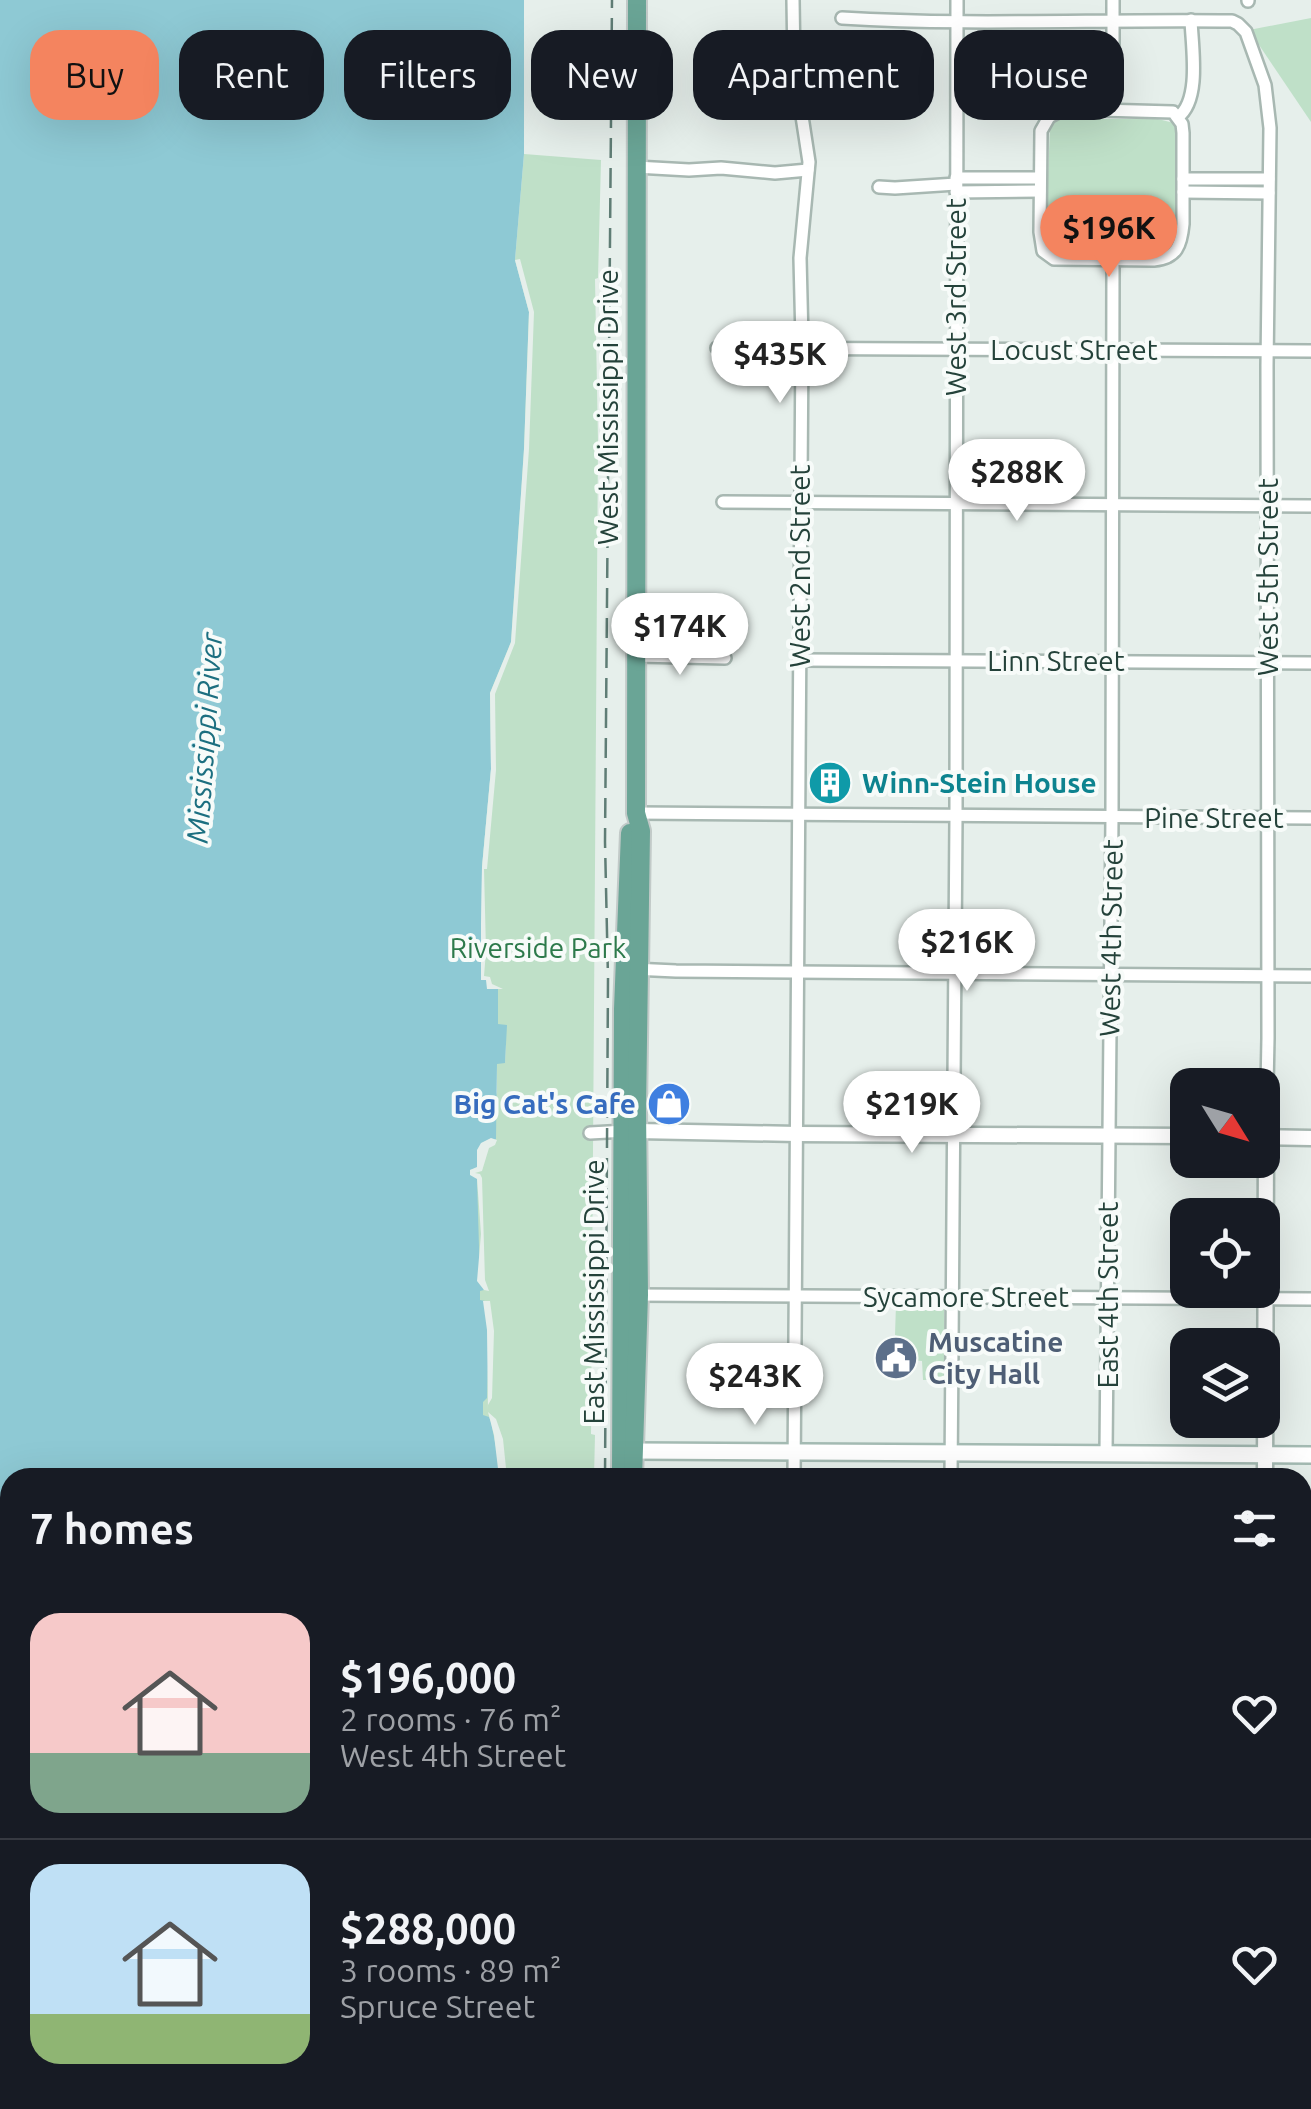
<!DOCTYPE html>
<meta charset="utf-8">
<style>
:root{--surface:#171b24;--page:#20242c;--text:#f1f3f6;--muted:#9ea1a6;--line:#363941;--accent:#f4845f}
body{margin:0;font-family:Ubuntu,sans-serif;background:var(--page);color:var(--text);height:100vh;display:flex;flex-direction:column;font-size:38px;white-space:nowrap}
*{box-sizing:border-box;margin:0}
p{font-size:32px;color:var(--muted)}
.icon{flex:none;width:55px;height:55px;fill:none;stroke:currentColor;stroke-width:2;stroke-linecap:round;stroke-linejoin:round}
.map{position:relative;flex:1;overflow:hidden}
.drawer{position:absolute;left:0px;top:1468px;width:1312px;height:642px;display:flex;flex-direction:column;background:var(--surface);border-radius:30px 30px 0 0;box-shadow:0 10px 40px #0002}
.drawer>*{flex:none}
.top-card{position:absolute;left:30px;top:30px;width:1252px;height:90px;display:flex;gap:20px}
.needle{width:65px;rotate:127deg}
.fabs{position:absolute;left:1170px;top:1068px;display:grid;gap:20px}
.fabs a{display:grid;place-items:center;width:110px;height:110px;border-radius:20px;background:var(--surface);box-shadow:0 10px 40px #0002;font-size:50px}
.price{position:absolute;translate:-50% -85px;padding:0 22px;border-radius:35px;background:#fff;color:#222;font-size:32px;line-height:65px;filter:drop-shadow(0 2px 5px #0008)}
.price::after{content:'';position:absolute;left:50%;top:60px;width:30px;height:22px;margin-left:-15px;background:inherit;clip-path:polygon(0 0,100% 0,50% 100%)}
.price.active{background:var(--accent);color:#111}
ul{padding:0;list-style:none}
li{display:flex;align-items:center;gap:30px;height:250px;padding:0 30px}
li+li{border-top:2px solid var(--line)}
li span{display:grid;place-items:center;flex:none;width:280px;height:200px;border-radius:30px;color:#555}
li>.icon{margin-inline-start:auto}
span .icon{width:120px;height:120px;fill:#fffc;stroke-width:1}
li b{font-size:42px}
h2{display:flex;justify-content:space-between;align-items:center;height:120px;padding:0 30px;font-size:42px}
.chip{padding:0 35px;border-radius:30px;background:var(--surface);box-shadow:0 10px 40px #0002;font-size:35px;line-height:90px}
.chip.active{background:var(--accent);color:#111}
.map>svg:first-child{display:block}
.green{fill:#bfe0c8}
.water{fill:#8ec9d4}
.pier{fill:#e6efeb}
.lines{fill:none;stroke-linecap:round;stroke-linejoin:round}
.minor-casing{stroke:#a8b8b2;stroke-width:16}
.tertiary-casing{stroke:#a8b8b2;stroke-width:19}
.secondary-casing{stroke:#a4bbb3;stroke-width:20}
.primary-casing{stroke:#c2cac8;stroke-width:22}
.minor{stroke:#fff;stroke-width:11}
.tertiary{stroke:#fff;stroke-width:14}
.secondary{stroke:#fff;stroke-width:15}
.primary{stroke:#6aa596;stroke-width:18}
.rail{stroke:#5f7d75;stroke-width:2.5;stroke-dasharray:20 10;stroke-linecap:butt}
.labels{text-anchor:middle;stroke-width:8;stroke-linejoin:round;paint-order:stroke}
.street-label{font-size:28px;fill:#24423a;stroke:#f7fbf9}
.culture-label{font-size:28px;font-weight:bold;fill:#0d838f;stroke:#f7fbf9;text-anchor:start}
.park-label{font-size:28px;fill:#2d7a4b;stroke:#f7fbf9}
.shop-label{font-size:28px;font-weight:bold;fill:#366cbe;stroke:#f7fbf9;text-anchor:end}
.service-label{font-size:28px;font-weight:bold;fill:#4e5e75;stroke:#f7fbf9;text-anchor:start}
.water-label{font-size:30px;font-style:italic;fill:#1c6f80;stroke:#f7fbf9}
</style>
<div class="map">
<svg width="1311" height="2109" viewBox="0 0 1311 2109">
<rect width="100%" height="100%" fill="#e6efeb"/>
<g class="green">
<polygon points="1311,18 1311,122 1249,30"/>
<polygon points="1062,119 1158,119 1174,123 1177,129 1176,191 1178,229 1171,242 1160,251 1150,254 1057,254 1045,242 1050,129 1056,121"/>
<polygon points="524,154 601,160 598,278 595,279 598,442 591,1434 595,1435 594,1477 502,1477 483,1415 478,1339 431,1285 497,1092 497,1063 505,1063 506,1041 489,1040 481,980 482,867 491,769 490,693 529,312 515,260"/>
<polygon points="896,1304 936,1304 942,1305 944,1308 945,1380 923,1380 922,1361 911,1360 906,1351 897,1348 897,1336 895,1335"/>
<polygon points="411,2100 583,2100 582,2109 411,2109"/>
</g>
<polygon class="water" points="0,0 524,0 524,154 515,260 529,312 524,449 511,642 490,693 491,769 482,867 481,979 487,980 487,989 498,989 498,1024 507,1025 505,1063 497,1064 496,1139 485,1145 477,1168 470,1170 477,1178 480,1281 484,1290 480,1291 480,1300 485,1301 489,1332 487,1398 483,1402 483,1415 489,1417 491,1422 502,1477 10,1478 10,2100 411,2100 411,2109 0,2109"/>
<g class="pier">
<polygon points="520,259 534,312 529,449 515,643 495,694 496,770 487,869 484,869 486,951 484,976 490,977 492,984 503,989 487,989 486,980 481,980 481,924 482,867 491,769 490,693 511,642 524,449 529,312 515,260"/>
<polygon points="491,1138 497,1140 495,1145 489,1148 482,1171 475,1173 480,1174 482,1178 485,1280 489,1291 484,1290 477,1281 481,1234 477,1179 470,1175 470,1170 477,1167 477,1150 481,1143"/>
<polygon points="483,1301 490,1301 494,1331 492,1398 488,1405 488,1411 487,1330"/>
<polygon points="488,1412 496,1419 503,1439 507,1478 499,1477 494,1435"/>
</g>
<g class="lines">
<g class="minor-casing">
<g id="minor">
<polyline points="793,0 794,64 809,162 800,258 802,340 794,1478"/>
<polyline points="1248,1 1248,0"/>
<path d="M 842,18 C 972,26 1102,19 1232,21 L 1238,24 L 1246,32 L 1265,85 L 1270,128 L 1267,366 L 1268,1038 L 1266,1137"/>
<path d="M 1064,109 L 1173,112 L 1182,124 L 1183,133 L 1183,224 C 1181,245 1177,258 1154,260 L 1054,259 L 1043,251 L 1040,232 L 1041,131 L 1049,117 Z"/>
<polyline points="1113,110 1113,0"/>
<path d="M 1178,117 C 1201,100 1192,47 1191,20"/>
<polyline points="636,167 689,170 721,168 775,173 808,170"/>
<polyline points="956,178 1040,178"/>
<polyline points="1183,179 1269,179"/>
<polyline points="879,187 895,188 956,184"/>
<polyline points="956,192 1040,191"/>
<polyline points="1183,192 1269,193"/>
<polyline points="717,348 1311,351"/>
<polyline points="723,502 1311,506"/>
<polyline points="637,656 725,658"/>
<polyline points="800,660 1311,663"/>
<polyline points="636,813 1311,818"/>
<polyline points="633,969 676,971 1311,976"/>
<polyline points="590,1133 626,1131"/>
<polyline points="635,1295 1311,1299"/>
<polyline points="1106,1453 1112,817 1113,260"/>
<polyline points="951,1478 956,817 957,0"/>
<polyline points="1302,1611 1311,1611"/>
<polyline points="1302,1924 1311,1924"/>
<polyline points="1302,2080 1311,2080"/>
<polyline points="613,2109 613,2100"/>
<polyline points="950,2109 950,2100"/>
</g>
</g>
<g class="tertiary-casing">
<g id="tertiary">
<polyline points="637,1131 797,1134 1188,1136"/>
<polyline points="1262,1137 1311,1138"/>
<polyline points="1265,1478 1266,1137"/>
<polyline points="1260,2100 1260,2109"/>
</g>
</g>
<g class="secondary-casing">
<g id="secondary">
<polyline points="634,1451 1311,1455"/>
<polyline points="1302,1768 1311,1768"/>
</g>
</g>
<g class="primary-casing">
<g id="primary">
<polyline points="621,1472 623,1009 630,833"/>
<polyline points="633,1478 639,1295 637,1110 641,831 636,813 637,0"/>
<polyline points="791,2109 791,2100"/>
</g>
</g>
<use href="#minor" class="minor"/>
<use href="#tertiary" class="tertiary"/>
<use href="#secondary" class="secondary"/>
<use href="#primary" class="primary"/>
<g class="rail">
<polyline points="605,1478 608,978 605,842 612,0"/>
<polyline points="749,2100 758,2109"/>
<polyline points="594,2109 595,2100"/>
</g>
</g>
<defs>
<g id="building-disc" transform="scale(2.25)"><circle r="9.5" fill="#0f9aa8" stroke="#f7fbf9"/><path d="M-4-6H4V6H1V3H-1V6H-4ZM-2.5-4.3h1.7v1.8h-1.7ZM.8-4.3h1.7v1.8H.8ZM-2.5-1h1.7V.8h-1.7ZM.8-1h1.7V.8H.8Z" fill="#fff"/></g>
<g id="shop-disc" transform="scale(2.25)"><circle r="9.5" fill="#3f7fe0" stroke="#f7fbf9"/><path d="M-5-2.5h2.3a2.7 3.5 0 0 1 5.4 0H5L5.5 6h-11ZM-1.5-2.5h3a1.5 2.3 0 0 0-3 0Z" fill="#fff"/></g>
<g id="civic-disc" transform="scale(2.25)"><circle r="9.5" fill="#5c6f8a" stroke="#f7fbf9"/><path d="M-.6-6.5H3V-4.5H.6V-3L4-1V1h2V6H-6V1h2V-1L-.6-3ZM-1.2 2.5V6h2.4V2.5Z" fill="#fff"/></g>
</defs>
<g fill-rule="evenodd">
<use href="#building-disc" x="830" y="783"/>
<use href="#shop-disc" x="669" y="1104"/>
<use href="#civic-disc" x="896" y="1358"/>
</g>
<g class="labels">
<g class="street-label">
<text transform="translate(956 297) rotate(-90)" y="10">West 3rd Street</text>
<text x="1074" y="360">Locust Street</text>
<text transform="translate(608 407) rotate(-90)" y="10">West Mississippi Drive</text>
<text transform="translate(800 566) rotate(-90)" y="10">West 2nd Street</text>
<text transform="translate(1268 577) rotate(-90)" y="10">West 5th Street</text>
<text x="1056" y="671">Linn Street</text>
<text x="1214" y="828">Pine Street</text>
<text transform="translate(1111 938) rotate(-89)" y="10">West 4th Street</text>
<text transform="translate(594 1292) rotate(-90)" y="10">East Mississippi Drive</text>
<text transform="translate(1108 1295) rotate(-90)" y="10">East 4th Street</text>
<text x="966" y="1307">Sycamore Street</text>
</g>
<g class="culture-label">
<text x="862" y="793">Winn-Stein House</text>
</g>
<g class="park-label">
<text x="538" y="958">Riverside Park</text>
</g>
<g class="shop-label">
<text x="636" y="1114">Big Cat's Cafe</text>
</g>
<g class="service-label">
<text x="928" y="1352">Muscatine<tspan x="928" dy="32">City Hall</tspan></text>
</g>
<g class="water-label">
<text transform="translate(205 738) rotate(-86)" y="10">Mississippi River</text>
</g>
</g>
</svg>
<div class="fabs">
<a><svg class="needle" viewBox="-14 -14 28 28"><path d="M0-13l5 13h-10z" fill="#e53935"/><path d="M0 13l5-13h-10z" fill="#9ea1a6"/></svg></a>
<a><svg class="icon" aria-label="locate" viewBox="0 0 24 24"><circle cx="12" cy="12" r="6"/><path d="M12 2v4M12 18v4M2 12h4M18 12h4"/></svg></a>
<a><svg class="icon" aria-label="layers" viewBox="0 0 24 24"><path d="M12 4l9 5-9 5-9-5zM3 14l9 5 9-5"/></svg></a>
</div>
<b class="price active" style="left:1109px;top:280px">$196K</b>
<b class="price" style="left:780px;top:406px">$435K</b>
<b class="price" style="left:1017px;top:524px">$288K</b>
<b class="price" style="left:680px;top:678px">$174K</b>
<b class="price" style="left:967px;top:994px">$216K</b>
<b class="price" style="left:912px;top:1156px">$219K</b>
<b class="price" style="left:755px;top:1428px">$243K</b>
<div class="top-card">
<a class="chip active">Buy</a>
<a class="chip">Rent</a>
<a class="chip">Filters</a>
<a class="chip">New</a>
<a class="chip">Apartment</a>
<a class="chip">House</a>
</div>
<section class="drawer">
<h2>7 homes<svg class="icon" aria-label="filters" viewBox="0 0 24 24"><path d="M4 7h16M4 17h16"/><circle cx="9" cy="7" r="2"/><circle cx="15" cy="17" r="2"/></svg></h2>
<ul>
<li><span style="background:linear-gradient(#f6c9c9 70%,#7fa58c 0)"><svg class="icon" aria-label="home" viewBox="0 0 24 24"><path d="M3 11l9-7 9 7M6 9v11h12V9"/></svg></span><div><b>$196,000</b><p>2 rooms · 76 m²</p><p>West 4th Street</p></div><svg class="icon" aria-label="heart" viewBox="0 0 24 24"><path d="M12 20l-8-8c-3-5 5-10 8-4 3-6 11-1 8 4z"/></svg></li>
<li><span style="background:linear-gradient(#bfe0f5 75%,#8fb573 0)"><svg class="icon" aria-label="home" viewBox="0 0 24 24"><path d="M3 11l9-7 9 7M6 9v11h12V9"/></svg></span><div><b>$288,000</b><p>3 rooms · 89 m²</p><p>Spruce Street</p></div><svg class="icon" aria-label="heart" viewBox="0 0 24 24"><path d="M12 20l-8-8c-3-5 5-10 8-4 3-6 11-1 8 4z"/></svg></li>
</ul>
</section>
</div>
